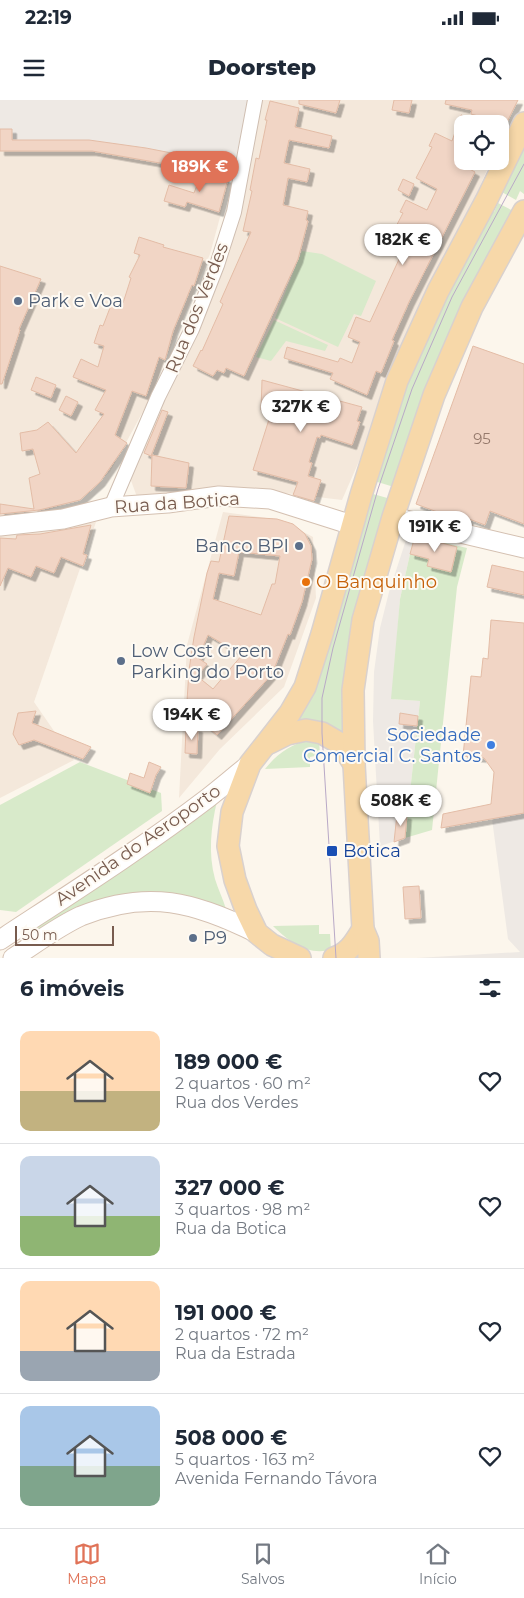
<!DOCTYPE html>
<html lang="pt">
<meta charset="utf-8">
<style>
:root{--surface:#fff;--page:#f2f2f3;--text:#1f2937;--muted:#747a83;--line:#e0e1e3;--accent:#e07358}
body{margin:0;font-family:Montserrat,sans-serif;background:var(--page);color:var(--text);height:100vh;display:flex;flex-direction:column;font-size:19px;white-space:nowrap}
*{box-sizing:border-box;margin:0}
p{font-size:16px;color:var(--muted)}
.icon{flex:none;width:28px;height:28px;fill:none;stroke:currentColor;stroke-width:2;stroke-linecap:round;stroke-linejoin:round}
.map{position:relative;height:858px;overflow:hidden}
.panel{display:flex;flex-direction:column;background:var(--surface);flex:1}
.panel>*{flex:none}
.fabs{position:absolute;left:454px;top:15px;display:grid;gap:10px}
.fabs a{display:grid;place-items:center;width:55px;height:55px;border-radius:10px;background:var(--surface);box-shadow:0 2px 8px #0003;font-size:25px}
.scale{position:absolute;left:15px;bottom:12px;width:99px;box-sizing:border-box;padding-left:5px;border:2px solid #785c4f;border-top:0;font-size:14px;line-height:18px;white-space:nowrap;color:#785c4f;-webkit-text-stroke:4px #fefaf3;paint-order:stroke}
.price{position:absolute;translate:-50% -42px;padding:0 11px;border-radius:18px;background:#fff;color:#222;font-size:16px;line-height:32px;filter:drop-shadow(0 1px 2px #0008)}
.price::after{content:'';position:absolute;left:50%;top:30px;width:15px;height:11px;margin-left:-8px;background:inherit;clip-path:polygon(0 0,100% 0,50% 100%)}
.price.selected{background:var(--accent);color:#fff}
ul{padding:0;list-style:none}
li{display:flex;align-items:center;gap:15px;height:125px;padding:0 20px}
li+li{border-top:1px solid var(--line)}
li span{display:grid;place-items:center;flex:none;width:140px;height:100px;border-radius:10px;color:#555}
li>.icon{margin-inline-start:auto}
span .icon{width:60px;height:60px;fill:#fffc;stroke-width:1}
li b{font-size:21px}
h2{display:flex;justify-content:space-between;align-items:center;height:60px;padding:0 20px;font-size:21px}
.status{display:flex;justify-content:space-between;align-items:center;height:35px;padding:0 25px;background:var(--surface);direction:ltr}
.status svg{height:14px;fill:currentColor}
header{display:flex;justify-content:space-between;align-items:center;height:65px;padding:0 20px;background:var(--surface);font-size:22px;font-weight:800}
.tabs{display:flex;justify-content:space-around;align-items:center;height:70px;border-top:1px solid var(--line);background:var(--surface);font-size:14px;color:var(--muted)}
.tabs a{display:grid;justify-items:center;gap:2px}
.tabs .selected{color:var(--accent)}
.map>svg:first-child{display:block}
.residential{fill:#f4e8db}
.industrial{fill:#eee9e4}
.green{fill:#d8eaca}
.building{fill:#f1d5c5;stroke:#e3bca6;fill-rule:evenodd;filter:url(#shadow)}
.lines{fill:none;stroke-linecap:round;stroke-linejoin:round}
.street-casing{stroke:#cfbeb1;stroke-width:16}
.secondary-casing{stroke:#d4c0b1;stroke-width:21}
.primary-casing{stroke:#d9d1ce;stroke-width:24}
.street{stroke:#fff;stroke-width:14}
.secondary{stroke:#fff;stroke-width:19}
.primary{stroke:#f7d8a9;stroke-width:21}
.tram{stroke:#b9a9c7;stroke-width:1}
.service-dot{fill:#5c6f8a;stroke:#fefaf3;stroke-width:2}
.food-dot{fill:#e8710a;stroke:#fefaf3;stroke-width:2}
.shop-dot{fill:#3f7fe0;stroke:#fefaf3;stroke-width:2}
.transit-dot{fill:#1a4fb4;stroke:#fefaf3;stroke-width:2}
.labels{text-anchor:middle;stroke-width:4;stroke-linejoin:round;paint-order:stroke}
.number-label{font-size:15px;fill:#967a6c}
.service-label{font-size:18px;fill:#4e5e75;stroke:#fefaf3;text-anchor:start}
.street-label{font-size:18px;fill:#785c4f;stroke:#fefaf3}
.food-label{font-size:18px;fill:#c56008;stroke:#fefaf3;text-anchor:start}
.shop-label{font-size:18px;fill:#366cbe;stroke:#fefaf3;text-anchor:end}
.transit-label{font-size:18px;fill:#164399;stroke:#fefaf3;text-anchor:start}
</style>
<div class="status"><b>22:19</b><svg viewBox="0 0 49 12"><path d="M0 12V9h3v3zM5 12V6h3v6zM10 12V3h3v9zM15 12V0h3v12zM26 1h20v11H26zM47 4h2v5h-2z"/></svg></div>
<header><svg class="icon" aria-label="menu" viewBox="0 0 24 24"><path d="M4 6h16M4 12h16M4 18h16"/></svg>Doorstep<svg class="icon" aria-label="search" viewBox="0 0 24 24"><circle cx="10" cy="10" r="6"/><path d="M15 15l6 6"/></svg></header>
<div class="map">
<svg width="524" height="858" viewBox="0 0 524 858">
<defs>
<filter id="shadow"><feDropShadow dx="4.5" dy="4.5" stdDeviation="0" flood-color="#0004"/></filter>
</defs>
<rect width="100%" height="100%" fill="#fcf6ec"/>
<g class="residential">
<polygon points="257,0 518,0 500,41 500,24 462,24 462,61 491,61 342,400 244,388 137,397 129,375 188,247 250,51"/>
<polygon points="0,51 92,51 232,73 210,154 147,304 110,372 75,401 21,419 0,417"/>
<polygon points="223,412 281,420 313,437 316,498 284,587 220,649 179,698 187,545"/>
<polygon points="96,422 34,602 74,660 0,698 0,429 7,430"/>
</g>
<g class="industrial">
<polygon points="0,0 249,0 232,73 92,51 0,51"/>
<polygon points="414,436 400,499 392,599 420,601 405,738 380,746 373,621 374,572 380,528 389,492 407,437"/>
<polygon points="524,710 524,858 416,858 520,852 508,839 492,719 523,713"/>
</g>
<g class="green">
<polygon points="524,40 524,94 520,91 516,100 500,91"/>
<polygon points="498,103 515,112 394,387 371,380 403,285 488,109 494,112"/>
<polygon points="302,151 322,154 376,181 361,216 354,214 338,247 275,218"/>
<polygon points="274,220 328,245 325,251 286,241 271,261 256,257"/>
<polygon points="373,394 391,399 347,639 292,625"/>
<polygon points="414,436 467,448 457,487 432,730 405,738 420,601 391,599 400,499"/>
<path d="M 309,640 L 319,640 L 320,655 L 310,657 L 310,667 L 265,669 C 277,654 291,644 309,640 Z"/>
<polygon points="80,662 161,693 162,711 16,812 0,810 0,705"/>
<path d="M 217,701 C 211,727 208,753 215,779 C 218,789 223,799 226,809 L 207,801 L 182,795 L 148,794 L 34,835 L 31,831 Z"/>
<path d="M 319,825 L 319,834 L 330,834 L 331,850 C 306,855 291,843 273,826 Z"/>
</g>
<g class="building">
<polygon points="299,0 340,0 336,13 299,4"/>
<polygon points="394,0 412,0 409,13 392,10"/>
<polygon points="446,0 518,0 506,24 471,14 472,10 445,4"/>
<polygon points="270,1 299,8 295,27 332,36 329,48 289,40 284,63 310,69 307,82 288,78 283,105 308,111 306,120 308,121 298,159 244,276 226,268 224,273 217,270 213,276 193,266 201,250 202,251 223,204 220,202 251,132 243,131 252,91 250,90 256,58 259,59 267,20 265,20"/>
<polygon points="461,15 462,15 462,65 475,72 409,202 392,240 394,241 381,273 376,271 367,295 330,279 333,273 284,258 287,247 338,262 340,258 352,263 360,242 348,237 356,217 370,222 407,142 392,134 403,113 400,112 406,100 427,110 437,89 416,78 432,47 429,46 435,33 452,41"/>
<polygon points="0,29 12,29 12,40 89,40 146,48 192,57 188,68 92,51 0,51"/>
<polygon points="202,72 228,79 219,112 187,102 185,107 164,101 169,85 194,93"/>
<polygon points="403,79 414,84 409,96 398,90"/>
<polygon points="139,137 164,145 163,147 203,158 194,186 192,185 173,231 165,260 159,257 146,296 132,291 115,335 127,343 100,382 80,400 39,410 0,414 0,404 34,409 29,378 40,374 33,349 22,351 20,333 37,330 48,322 76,353 104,314 95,310 106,290 73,277 81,259 98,267 104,246 94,243 100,225 103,226 113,200 123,203 131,178 129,177 140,155 134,153"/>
<polygon points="0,166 41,179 19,229 20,230 2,284 0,284"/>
<polygon points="473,246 524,264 524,424 490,411 485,425 469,419 467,423 416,404"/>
<polygon points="36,277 56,285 51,298 31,290"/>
<polygon points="262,280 362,307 357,321 360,322 352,345 321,335 320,338 317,337 309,362 312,363 308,376 321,380 314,401 293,395 298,382 253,370 271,313 261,310"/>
<polygon points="66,296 78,302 71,316 59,310"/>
<polygon points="162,310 168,312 151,356 144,353"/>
<polygon points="152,355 189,363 186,388 151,386"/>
<path d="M 229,416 L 277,419 L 293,424 L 305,434 L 311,446 L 312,459 L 302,502 L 290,535 L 288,534 L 272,574 L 217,635 L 191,613 L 195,608 L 187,601 L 189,570 L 194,537 L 207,473 L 211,461 L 219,462 ZM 239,452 L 280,456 L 275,484 L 272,484 L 261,515 L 213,499 L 219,473 L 234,476 ZM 208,535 L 242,555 L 213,589 L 197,576 L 207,564 L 198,558 Z"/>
<polygon points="91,425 83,454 87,455 83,466 61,457 54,473 36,466 31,477 8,468 0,486 0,438 16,439 17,435 40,434"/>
<polygon points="415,436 457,447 451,472 427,466 429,459 410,454"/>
<polygon points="492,465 524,472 524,495 487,487"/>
<polygon points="491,520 524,523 524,713 441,728 443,714 491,704 494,672 484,658 463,656 471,576 481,577 483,558 488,559"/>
<polygon points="36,611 32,623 91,647 83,659 34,640 19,645 13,634 18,613"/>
<polygon points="400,613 418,616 417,626 399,624"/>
<polygon points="186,627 198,628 197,654 185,653"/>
<polygon points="149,662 161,667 156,675 150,693 127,684 130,673 144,678"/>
<polygon points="397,714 407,715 405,738 394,742"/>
<polygon points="419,786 421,818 405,819 403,787"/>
</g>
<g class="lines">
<g class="street-casing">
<polyline id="street" points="111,407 158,297 192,229 217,165 234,112 255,0"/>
</g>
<g class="secondary-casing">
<g id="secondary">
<polyline points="393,417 524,448"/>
<polyline points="0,426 63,419 111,407 168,403 219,396 270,399 352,425"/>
<path d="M 0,840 C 70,794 141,749 208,698 C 222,687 236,675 250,664"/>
<path d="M 13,858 C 35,844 57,827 81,816 C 148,789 195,802 257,833"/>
</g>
</g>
<g class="primary-casing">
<g id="primary">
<polyline points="269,643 287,634 306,630 322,633 341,644 354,664"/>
<polyline points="300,858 272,845 257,833 246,810 235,780 228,746 232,712 250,664 290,613 305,587 322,534 361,395 397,281 438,191 486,101 524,23"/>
<path d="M 334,858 C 349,853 355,842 363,829"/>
<polyline points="369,858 368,841 363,829 354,664 353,590 363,520 393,417 434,295 472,207 524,111"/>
</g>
</g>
<use href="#street" class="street"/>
<use href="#secondary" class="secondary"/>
<use href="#primary" class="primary"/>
<polyline class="tram" points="336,858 322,633 322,598 333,548 378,389 412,289 452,197 524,64"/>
</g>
<g class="service-dot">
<circle cx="18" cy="201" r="5"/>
<circle cx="299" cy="446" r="5"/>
<circle cx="121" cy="561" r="5"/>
<circle cx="193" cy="838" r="5"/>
</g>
<circle class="food-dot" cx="306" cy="482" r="5"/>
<circle class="shop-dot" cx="491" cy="645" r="5"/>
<rect class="transit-dot" x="326" y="745" width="12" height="12" rx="2.5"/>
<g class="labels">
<g class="number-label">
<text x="482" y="344">95</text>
</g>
<g class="service-label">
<text x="28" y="207">Park e Voa</text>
<text x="289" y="452" text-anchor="end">Banco BPI</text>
<text x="131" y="557">Low Cost Green<tspan x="131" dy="21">Parking do Porto</tspan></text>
<text x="203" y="844">P9</text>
</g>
<g class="street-label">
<text transform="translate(197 208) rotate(-68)" y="6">Rua dos Verdes</text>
<text transform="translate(177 403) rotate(-4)" y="6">Rua da Botica</text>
<text transform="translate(138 745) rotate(-35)" y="6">Avenida do Aeroporto</text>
</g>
<g class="food-label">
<text x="316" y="488">O Banquinho</text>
</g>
<g class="shop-label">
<text x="481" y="641">Sociedade<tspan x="481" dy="21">Comercial C. Santos</tspan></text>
</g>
<g class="transit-label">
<text x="343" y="757">Botica</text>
</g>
</g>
</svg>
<div class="fabs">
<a><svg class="icon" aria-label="locate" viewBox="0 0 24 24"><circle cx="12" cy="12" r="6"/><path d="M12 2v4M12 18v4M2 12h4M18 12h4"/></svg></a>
</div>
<div class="scale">50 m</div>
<b class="price selected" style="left:200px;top:93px">189K €</b>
<b class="price" style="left:403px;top:166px">182K €</b>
<b class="price" style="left:301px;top:333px">327K €</b>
<b class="price" style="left:435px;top:453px">191K €</b>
<b class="price" style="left:192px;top:641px">194K €</b>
<b class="price" style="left:401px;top:727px">508K €</b>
</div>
<section class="panel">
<h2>6 imóveis<svg class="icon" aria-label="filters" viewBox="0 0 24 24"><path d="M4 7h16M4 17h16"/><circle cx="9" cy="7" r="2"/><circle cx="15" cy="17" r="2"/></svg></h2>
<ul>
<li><span style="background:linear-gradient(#ffd9b3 60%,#c2b280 0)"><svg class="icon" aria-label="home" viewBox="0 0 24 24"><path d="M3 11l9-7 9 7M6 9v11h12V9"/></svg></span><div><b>189 000 €</b><p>2 quartos · 60 m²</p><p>Rua dos Verdes</p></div><svg class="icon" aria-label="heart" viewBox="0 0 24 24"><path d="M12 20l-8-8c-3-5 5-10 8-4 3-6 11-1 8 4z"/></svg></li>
<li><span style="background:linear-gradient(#c9d6e8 60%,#8fb573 0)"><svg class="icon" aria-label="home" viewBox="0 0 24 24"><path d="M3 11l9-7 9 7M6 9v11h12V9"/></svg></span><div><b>327 000 €</b><p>3 quartos · 98 m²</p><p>Rua da Botica</p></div><svg class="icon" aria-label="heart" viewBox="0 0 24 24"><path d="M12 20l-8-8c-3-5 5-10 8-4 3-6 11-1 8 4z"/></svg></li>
<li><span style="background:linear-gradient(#ffd9b3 70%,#9aa5b1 0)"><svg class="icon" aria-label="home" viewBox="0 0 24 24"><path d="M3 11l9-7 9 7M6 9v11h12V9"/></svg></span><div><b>191 000 €</b><p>2 quartos · 72 m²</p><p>Rua da Estrada</p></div><svg class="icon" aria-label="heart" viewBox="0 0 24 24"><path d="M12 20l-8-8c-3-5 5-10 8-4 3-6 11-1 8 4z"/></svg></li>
<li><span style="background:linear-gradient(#a9c7e8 60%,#7fa58c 0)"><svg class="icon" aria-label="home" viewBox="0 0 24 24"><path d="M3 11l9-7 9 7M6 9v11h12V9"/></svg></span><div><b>508 000 €</b><p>5 quartos · 163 m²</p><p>Avenida Fernando Távora</p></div><svg class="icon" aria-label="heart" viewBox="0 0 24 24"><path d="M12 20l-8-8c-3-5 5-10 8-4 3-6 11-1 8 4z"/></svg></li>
</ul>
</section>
<nav class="tabs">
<a class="selected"><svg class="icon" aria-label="map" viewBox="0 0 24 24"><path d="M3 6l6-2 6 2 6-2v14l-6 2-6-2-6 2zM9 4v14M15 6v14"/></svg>Mapa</a>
<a><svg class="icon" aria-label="saved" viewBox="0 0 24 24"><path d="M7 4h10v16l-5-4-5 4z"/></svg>Salvos</a>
<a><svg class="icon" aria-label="home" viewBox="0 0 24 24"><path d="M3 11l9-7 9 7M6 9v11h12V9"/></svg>Início</a>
</nav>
